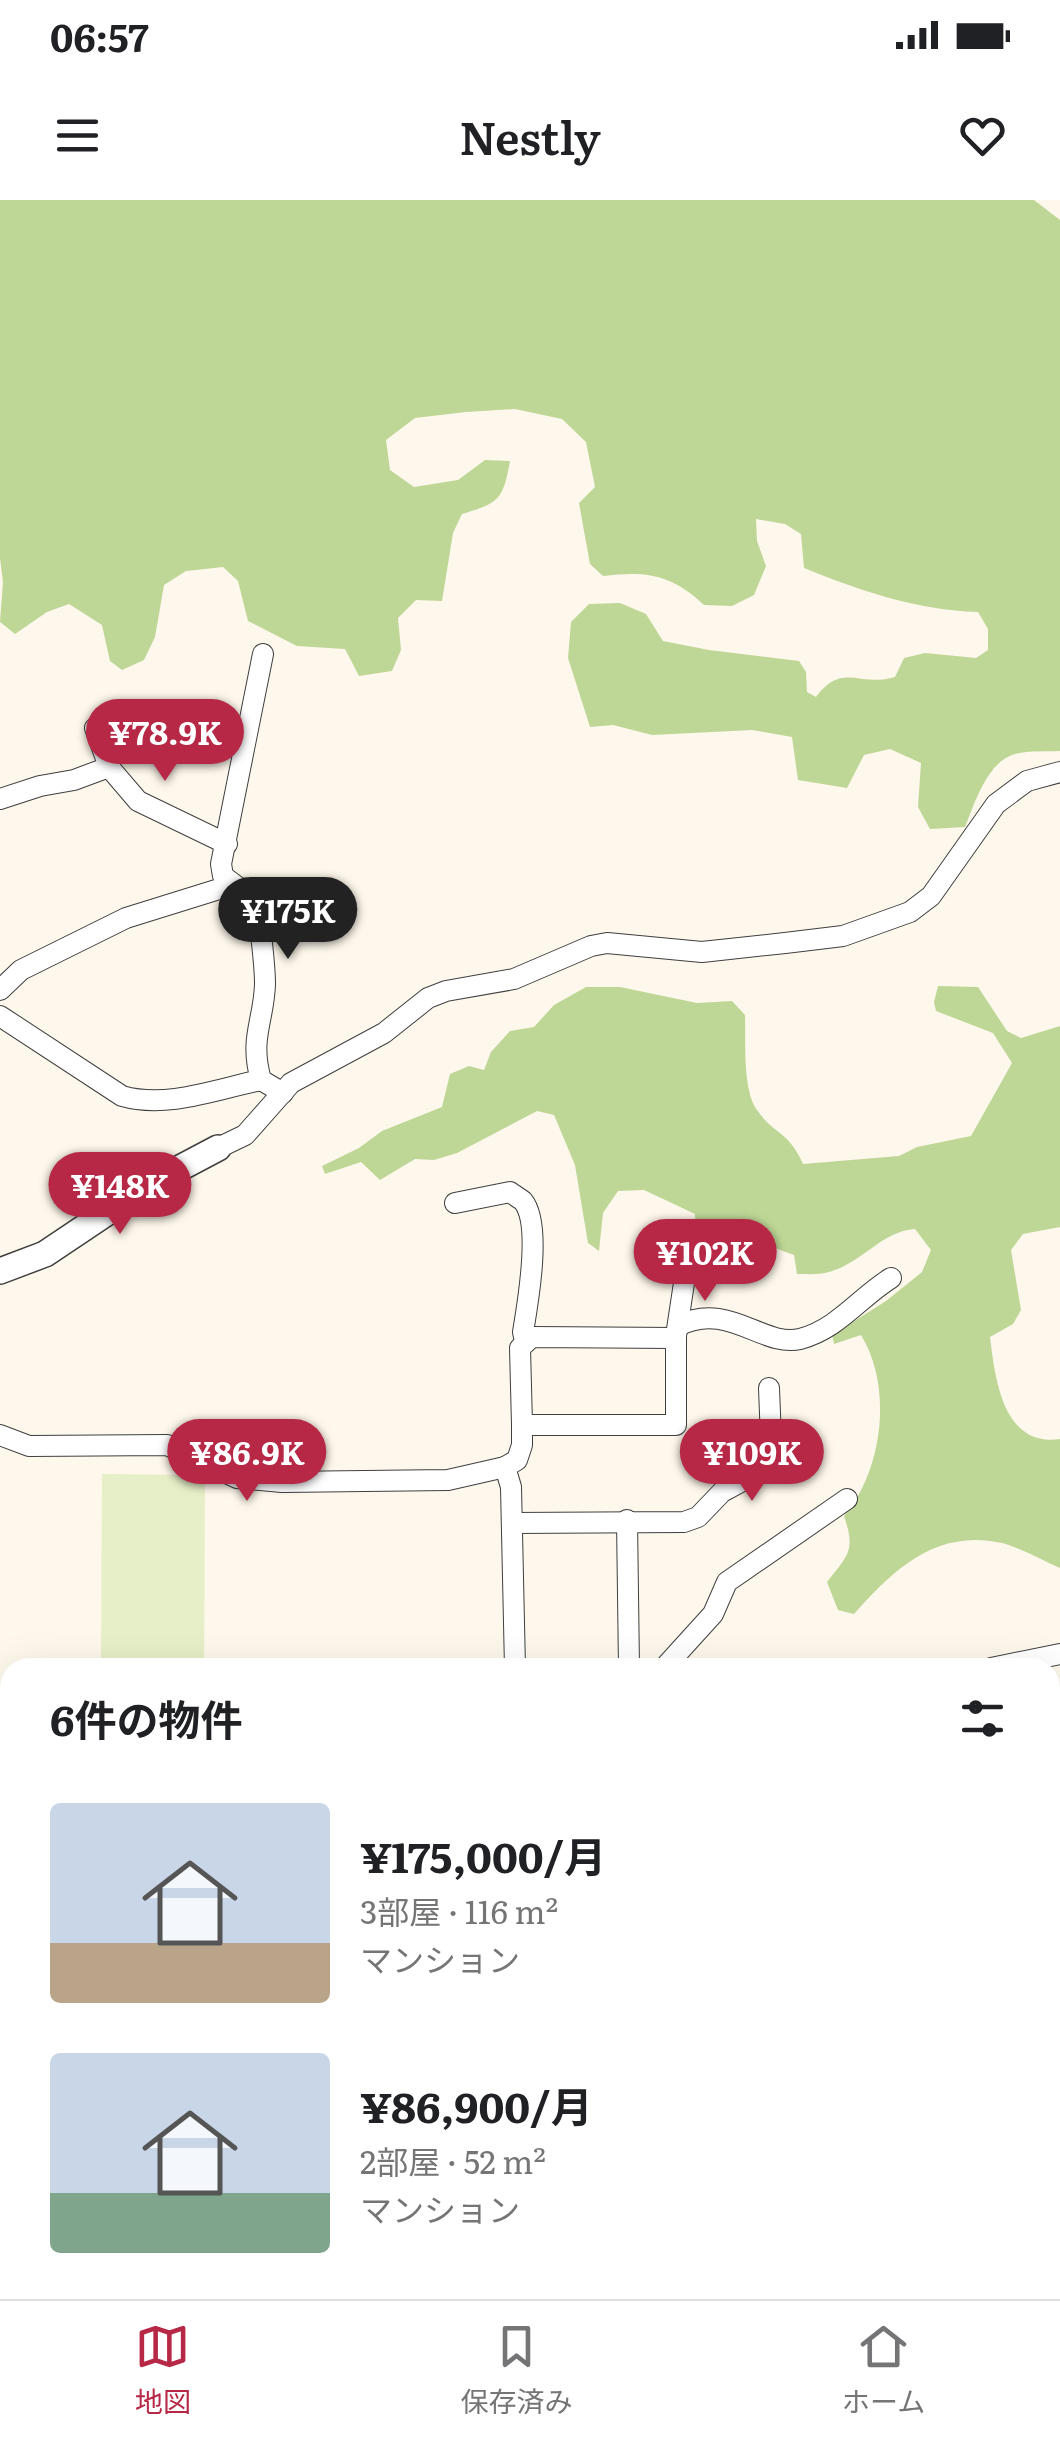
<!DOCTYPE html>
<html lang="ja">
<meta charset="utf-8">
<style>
:root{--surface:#fff;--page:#f2f2f2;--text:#202124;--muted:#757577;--line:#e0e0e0;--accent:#b72846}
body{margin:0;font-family:Literata,"Noto Sans JP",serif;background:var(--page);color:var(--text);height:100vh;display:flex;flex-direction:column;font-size:38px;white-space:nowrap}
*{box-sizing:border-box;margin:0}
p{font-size:32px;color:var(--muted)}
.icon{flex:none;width:55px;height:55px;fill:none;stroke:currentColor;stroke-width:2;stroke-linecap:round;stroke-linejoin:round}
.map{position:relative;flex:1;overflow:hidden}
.details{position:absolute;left:0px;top:1458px;width:1060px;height:642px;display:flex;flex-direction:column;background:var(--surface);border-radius:30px 30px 0 0;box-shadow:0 10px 40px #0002}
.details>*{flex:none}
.price{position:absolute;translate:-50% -85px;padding:0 22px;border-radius:35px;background:var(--accent);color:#fff;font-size:32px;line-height:65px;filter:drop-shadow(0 2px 5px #0008)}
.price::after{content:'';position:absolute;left:50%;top:60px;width:30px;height:22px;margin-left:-15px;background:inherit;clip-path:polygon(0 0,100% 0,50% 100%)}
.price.selected{background:#222;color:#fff}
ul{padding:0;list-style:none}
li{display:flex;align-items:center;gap:30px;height:250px;padding:0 50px}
li span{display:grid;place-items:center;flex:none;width:280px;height:200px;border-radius:10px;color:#555}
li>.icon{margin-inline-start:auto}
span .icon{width:120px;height:120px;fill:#fffc;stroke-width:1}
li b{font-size:42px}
h2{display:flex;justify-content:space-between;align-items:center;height:120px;padding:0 50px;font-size:42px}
.status{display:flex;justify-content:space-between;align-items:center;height:70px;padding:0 50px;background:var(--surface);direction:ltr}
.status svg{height:28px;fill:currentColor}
header{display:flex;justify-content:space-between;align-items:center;height:130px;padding:0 50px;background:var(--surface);font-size:45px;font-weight:600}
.menu{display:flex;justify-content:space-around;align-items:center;height:140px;border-top:2px solid var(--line);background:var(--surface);font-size:28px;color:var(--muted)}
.menu a{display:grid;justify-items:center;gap:5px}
.menu .selected{color:var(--accent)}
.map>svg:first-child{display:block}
.forest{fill:#bed796}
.pitch{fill:#e7efc8}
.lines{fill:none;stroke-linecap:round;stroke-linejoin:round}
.minor-casing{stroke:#3f3f3f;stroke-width:22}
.tertiary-casing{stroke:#3f3f3f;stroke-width:28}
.minor{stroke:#fff;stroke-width:20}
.tertiary{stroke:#fff;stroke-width:25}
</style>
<div class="status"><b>06:57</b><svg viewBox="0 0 49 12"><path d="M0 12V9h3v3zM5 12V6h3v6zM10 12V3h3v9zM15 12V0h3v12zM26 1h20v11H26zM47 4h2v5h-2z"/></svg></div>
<header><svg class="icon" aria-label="menu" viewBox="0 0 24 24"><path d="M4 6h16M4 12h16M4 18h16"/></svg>Nestly<svg class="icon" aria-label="heart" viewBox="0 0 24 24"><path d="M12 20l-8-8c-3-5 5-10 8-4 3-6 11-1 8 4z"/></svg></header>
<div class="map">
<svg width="1060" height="2099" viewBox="0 0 1060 2099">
<rect width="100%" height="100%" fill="#fef7eb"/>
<g class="forest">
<path d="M 0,0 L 1034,0 L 1060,20 L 1060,551 C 1046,552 1025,550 1012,555 C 986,565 975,603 965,627 L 930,629 L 918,607 L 921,563 L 890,549 L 864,555 L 847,588 L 798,580 L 792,537 L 752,530 L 652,535 L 613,525 L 590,527 L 568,458 L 571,422 L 589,404 L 620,403 L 646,414 L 663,441 L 709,450 L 799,461 L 806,472 L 807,492 L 816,497 C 843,461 859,488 895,477 L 904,458 L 925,453 L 976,458 L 988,450 L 988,429 L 978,412 C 916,410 861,391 804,368 L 801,334 L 785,324 L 756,319 L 757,341 L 766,366 L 754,395 L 732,406 L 704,405 C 671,374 646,371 603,376 L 590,364 L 579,303 L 595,287 L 586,242 L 562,219 L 515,209 L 466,212 L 415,218 L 386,240 L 390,270 L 414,287 L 458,280 L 485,260 L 510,261 C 503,301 498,303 462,314 L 453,333 L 442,401 L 416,400 L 398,418 L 401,450 L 392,471 L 359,476 L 345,449 L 297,446 L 248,421 L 238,381 L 223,367 L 186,371 L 164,385 L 155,437 L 144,460 L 122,470 L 110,461 L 102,425 L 69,404 L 47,412 L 15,434 L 0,422 L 3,382 L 0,358 Z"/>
<path d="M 938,786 L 978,787 L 1007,831 L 1021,838 L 1060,826 L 1060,1027 L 1023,1034 L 1011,1050 L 1021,1110 L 1013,1124 L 990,1137 C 995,1178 1003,1248 1060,1239 L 1060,1368 C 1042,1360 1021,1348 1002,1343 C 936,1328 893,1370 854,1414 L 838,1410 L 827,1382 C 848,1355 856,1351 844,1316 C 883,1270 893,1187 861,1135 L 834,1144 L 832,1135 L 886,1101 L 922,1072 L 931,1050 L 915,1029 C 882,1031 862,1063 829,1072 C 820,1075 807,1074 797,1074 L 794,1055 L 772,1047 L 704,1059 L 696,1051 L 695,1014 L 644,990 L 618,991 L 603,1013 L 599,1051 L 588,1043 L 575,965 L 554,915 L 537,911 L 457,953 L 434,960 L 415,959 L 380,980 L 361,962 L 325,974 L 322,966 L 359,948 L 382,931 L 442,907 L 450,874 L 469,866 L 484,870 L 491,852 L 510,831 L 534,827 L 554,805 L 586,787 L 620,787 L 697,803 L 732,801 L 745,815 C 746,840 742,889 757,910 C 773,934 789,931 803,964 L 899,956 L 917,947 L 971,936 L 1012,863 L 993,833 L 936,811 L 934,802 Z"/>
</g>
<polygon class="pitch" points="102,1274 205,1275 204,1467 101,1467"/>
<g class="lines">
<g class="minor-casing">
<g id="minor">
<path d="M 263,454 L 221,664 L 223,676 L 259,703 C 259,730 265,757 265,784 C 264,821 249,838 261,880 L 283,893"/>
<polyline points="95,528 109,567 138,601 227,644"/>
<polyline points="0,599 40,586 74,580 109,567"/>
<polyline points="0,790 21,770 126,718 232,685"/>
<path d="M 0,816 L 122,896 C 167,909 217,889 261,880"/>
<polyline points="218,948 245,935 291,883 384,833 428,798 446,791 514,779 591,746 607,743 702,752 785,743 843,736 910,712 931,696 996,604 1027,581 1060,572"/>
<path d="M 455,1003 L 510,992 C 511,993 522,1000 523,1001 C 542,1024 528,1102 523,1132 L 525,1141"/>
<path d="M 678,1126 C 728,1100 763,1148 800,1139 C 838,1129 860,1097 891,1078"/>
<polyline points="676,1136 687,1063"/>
<polygon points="532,1137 676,1138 676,1225 522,1225 520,1148"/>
<polyline points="0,1235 29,1246 167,1245 237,1278 282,1282 448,1280 505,1267"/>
<polyline points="627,1320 629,1468"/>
<polyline points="512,1323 684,1322 698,1317 722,1292 772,1265 769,1188"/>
<polyline points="515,1468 511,1287 505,1267 517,1260 522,1245 522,1225"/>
<polyline points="664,1468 713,1414 727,1382 847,1299"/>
<polyline points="991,1468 1060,1454"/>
<polyline points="1050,1540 1060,1533"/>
<polyline points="0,1729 10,1729"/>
<polyline points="1050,1806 1060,1805"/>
<polyline points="1050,1961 1060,1962"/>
<polyline points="0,2014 10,2015"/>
<polyline points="61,2090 65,2099"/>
<polyline points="856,2090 861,2099"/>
<polyline points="423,2099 423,2090"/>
<polyline points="1059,2099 1060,2096"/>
</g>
</g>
<g class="tertiary-casing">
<g id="tertiary">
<polyline points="0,1071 45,1054 148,985 218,948"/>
<polyline points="0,1514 10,1514"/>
</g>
</g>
<use href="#minor" class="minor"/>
<use href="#tertiary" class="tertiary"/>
</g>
</svg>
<b class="price" style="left:165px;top:584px">¥78.9K</b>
<b class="price selected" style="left:288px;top:762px">¥175K</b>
<b class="price" style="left:120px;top:1037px">¥148K</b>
<b class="price" style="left:705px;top:1104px">¥102K</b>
<b class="price" style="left:247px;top:1304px">¥86.9K</b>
<b class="price" style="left:752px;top:1304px">¥109K</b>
<section class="details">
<h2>6件の物件<svg class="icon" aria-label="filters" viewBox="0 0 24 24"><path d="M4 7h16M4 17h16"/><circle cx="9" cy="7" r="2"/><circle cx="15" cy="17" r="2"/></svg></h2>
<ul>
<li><span style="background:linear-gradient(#c9d6e8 70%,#b9a48a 0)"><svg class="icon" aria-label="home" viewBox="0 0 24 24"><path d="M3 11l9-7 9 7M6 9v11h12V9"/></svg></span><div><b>¥175,000/月</b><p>3部屋 · 116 m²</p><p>マンション</p></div></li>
<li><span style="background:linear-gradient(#c9d6e8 70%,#7fa58c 0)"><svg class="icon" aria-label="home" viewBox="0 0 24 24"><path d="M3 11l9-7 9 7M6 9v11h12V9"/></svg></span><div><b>¥86,900/月</b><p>2部屋 · 52 m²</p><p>マンション</p></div></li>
</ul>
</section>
</div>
<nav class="menu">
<a class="selected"><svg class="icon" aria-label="map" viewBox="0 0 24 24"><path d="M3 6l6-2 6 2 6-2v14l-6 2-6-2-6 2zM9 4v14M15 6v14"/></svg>地図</a>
<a><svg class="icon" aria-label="saved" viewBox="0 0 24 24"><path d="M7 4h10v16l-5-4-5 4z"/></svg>保存済み</a>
<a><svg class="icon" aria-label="home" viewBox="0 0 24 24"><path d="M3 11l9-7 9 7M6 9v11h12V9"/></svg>ホーム</a>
</nav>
